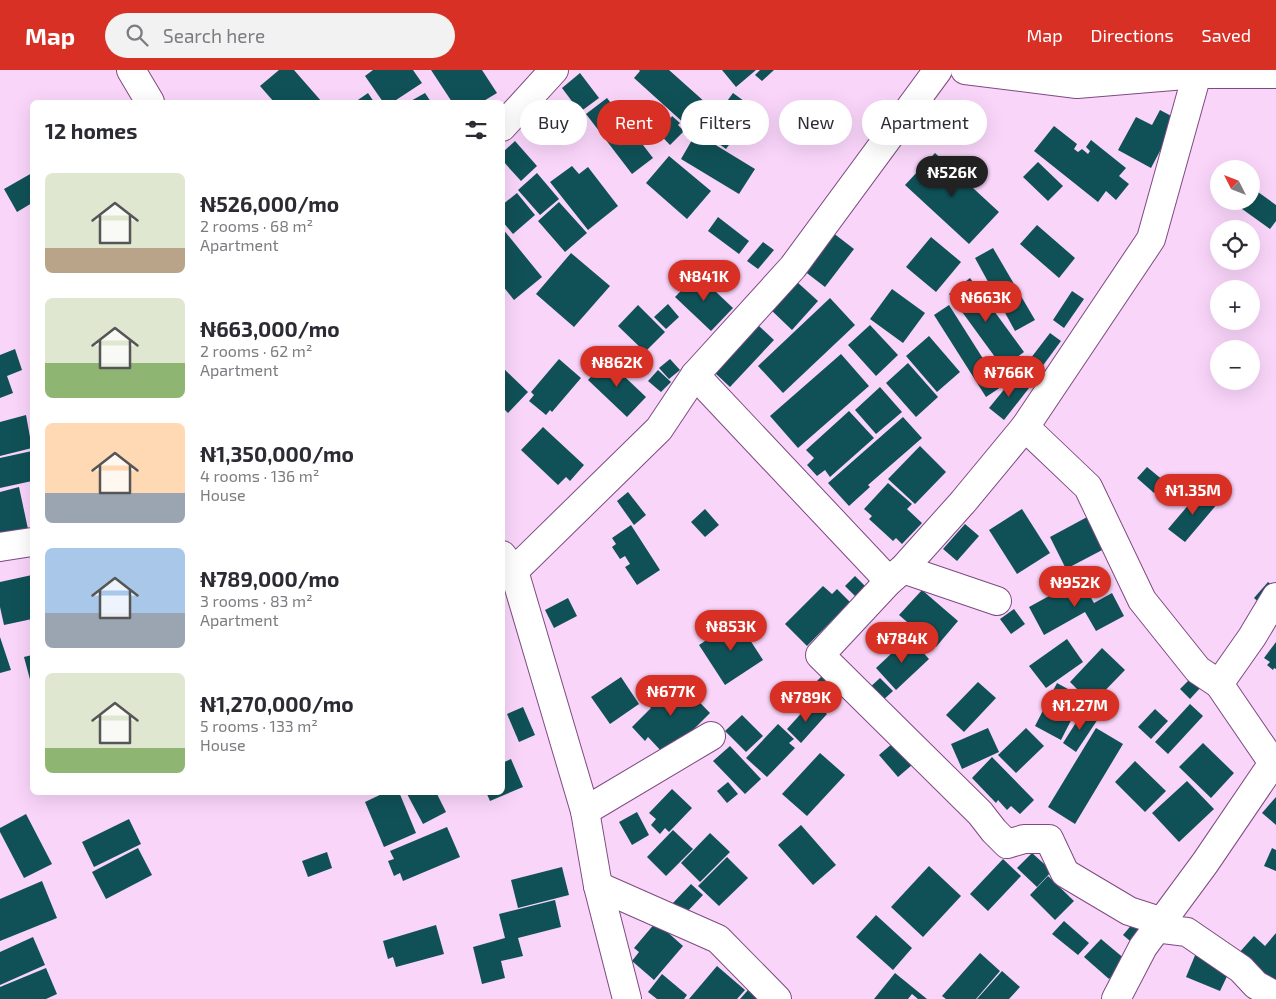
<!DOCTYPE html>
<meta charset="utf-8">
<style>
:root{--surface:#fff;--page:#f2f2f3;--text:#2b2b33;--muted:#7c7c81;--accent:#d93025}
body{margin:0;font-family:"Exo 2",sans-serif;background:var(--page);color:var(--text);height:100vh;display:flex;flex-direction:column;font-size:19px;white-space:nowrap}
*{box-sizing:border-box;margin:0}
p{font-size:16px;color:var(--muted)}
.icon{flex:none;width:28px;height:28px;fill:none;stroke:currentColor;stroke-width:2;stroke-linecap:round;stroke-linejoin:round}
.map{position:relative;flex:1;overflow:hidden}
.sheet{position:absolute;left:30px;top:30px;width:475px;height:695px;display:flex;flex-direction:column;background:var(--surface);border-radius:8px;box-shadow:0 5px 20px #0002}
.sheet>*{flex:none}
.banner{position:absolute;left:520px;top:30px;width:475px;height:45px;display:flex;gap:10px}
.needle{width:32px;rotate:312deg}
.tools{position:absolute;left:1210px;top:90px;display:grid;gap:10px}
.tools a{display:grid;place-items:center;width:50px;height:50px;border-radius:50%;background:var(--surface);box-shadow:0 5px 20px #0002;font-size:25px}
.price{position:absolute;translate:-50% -42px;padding:0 11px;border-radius:18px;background:var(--accent);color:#fff;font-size:16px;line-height:32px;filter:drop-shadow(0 1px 2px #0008)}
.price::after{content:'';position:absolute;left:50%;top:30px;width:15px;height:11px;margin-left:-8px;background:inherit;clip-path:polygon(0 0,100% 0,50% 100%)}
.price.active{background:#222;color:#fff}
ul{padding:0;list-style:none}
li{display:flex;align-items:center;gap:15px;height:125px;padding:0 15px}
li span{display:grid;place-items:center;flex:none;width:140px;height:100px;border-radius:8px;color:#555}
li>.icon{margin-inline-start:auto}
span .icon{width:60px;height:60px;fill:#fffc;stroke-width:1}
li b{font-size:21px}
h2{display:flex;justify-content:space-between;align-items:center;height:60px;padding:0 15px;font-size:21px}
.tag{padding:0 18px;border-radius:22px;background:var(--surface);box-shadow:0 5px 20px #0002;font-size:18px;line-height:45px}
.tag.active{background:var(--accent);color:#fff}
header{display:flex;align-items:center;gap:30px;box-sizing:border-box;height:70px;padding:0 25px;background:var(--accent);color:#fff}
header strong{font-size:24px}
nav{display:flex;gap:28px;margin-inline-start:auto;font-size:18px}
.search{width:350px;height:45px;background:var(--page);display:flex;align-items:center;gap:12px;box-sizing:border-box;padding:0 18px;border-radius:28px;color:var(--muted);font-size:19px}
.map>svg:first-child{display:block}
.building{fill:#105157}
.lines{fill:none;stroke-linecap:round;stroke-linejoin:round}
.minor-casing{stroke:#7e4a81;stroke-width:30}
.minor{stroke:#fff;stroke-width:28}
</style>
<header>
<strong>Map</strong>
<div class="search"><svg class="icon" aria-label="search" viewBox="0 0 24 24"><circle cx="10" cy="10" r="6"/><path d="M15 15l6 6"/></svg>Search here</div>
<nav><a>Map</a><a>Directions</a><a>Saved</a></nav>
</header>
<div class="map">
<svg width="1276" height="929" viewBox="0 0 1276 929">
<rect width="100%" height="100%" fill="#f9d5fa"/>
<g class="building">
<polygon points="279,0 294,0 322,32 274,32 260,16"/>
<polygon points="373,0 413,0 422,13 393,32 383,32 365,6"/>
<polygon points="431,0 482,0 497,23 482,32 452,32"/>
<polygon points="639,0 669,0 706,33 686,55 634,8 640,1"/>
<polygon points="722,0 756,0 736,17"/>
<polygon points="760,0 774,0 762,11 755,5"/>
<polygon points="580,3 599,28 580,42 562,18"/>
<polygon points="368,23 374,32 355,32"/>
<polygon points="425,23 431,32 409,32"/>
<polygon points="733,23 755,39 726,79 704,63"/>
<polygon points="607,28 653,88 632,104 586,44"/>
<polygon points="659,36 671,48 672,46 680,53 678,55 684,61 670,75 645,49"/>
<polygon points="1160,40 1177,49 1151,98 1118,80 1136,47 1152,55"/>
<polygon points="1054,56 1077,74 1074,79 1078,82 1082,79 1088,84 1090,81 1086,77 1091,70 1126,98 1119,106 1129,114 1116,130 1106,121 1098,132 1034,81"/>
<polygon points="696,63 755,99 739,124 681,89"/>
<polygon points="515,71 537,96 521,111 502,90 502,83"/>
<polygon points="935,83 999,142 969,174 905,115"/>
<polygon points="669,86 711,121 687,149 646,113"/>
<polygon points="1038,92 1063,116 1048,131 1023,107"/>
<polygon points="572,96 579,104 588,97 618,136 588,160 550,112"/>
<polygon points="32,103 32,133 17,142 4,119"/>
<polygon points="537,103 559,129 540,145 518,120"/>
<polygon points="1251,117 1276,135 1276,151 1270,159 1231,131 1251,131"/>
<polygon points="517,123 535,145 513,164 502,151 502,135"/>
<polygon points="559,132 587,163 565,182 538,151"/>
<polygon points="718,147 749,171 739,184 708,161"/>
<polygon points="1037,155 1075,188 1059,208 1020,174"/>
<polygon points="502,158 542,207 514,230 502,215"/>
<polygon points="828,159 854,179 825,217 799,197"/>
<polygon points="931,167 961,192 936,222 906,197"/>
<polygon points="763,172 774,180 758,199 747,191"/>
<polygon points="993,178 1035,250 1015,261 975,188"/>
<polygon points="571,183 610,216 574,257 536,224"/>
<polygon points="697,204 733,238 711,261 675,227"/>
<polygon points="970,208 1024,282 1003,298 949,224"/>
<polygon points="796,211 818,231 792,260 770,239"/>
<polygon points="892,219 925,243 903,273 870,249"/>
<polygon points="1072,221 1084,229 1064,258 1053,250"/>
<polygon points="830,228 855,255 783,323 758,296"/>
<polygon points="668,234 679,247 666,259 654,247"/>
<polygon points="638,235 665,262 645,282 618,256"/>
<polygon points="949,235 1001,317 986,327 934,245"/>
<polygon points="870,255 898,285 876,306 848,275"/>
<polygon points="759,256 774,270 730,317 715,303"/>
<polygon points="1050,263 1061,271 1036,305 1024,297"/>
<polygon points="929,266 960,302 937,322 906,286"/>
<polygon points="15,279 22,300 7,306 13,323 0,328 0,285"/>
<polygon points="841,284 869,316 798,378 770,346"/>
<polygon points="559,289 581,308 552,342 550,340 546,345 529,331 534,325 531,322"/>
<polygon points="670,289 680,300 669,309 659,298"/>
<polygon points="607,290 646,327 627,347 588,310"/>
<polygon points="908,293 938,327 916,347 886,313"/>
<polygon points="502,297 528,322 508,343 502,337"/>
<polygon points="658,300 671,312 661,322 648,311"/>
<polygon points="1015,306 1029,318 1004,350 989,338"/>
<polygon points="880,317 902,342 876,364 855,340"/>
<polygon points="849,341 874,368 830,407 825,400 817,406 807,395 814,388 806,380"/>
<polygon points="26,345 32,378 0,386 0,352"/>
<polygon points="903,347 922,368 868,415 870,417 849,436 828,413"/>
<polygon points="543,357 584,395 570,411 566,407 558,415 521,380"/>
<polygon points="920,376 946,402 915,434 888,409"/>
<polygon points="32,381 32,411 0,418 0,388"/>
<polygon points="1147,397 1164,411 1154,423 1137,408"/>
<polygon points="888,413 912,434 907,439 922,453 902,474 896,468 893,471 869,449 872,446 864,439"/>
<polygon points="19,417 28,459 0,466 0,422"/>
<polygon points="1202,419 1218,433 1185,472 1168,459"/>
<polygon points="628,422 646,445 634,455 617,431"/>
<polygon points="705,439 719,455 705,467 691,452"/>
<polygon points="1022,439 1050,483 1017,504 989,460"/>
<polygon points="1089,446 1106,478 1066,499 1050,467"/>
<polygon points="965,454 979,466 957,491 943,479"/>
<polygon points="631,455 660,500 637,515 625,497 630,494 625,486 620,489 612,477 616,474 612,468"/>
<polygon points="32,505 32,549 4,555 0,537 0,512"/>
<polygon points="855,506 870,521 860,531 845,516"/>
<polygon points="1080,509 1094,533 1112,523 1124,546 1096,561 1085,542 1044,565 1029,537"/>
<polygon points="1268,512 1276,518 1262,535 1254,528"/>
<polygon points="823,516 832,524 837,519 850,532 807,576 785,554"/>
<polygon points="922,520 958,551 936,577 899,545"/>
<polygon points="568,528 577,546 554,558 545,540"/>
<polygon points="1014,539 1025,554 1011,564 1000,549"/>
<polygon points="737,550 763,590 725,615 699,575"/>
<polygon points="0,567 11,600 0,603"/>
<polygon points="909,567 929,589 896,620 876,598"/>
<polygon points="1067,569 1083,592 1046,618 1029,596"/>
<polygon points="1276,572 1276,599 1274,598 1273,600 1267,595 1270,592 1264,588"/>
<polygon points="1102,578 1125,600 1092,634 1070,612"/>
<polygon points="32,585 32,617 24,587"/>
<polygon points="826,602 835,611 821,625 812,616"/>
<polygon points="621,607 639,634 610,654 591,627"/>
<polygon points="1192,607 1202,616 1190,629 1180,619"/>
<polygon points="676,608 710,643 681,672 677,669 663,683 648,667 645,671 632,657 651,638 648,635"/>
<polygon points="880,608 893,621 881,632 868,619"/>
<polygon points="978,612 996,628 964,662 946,645"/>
<polygon points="1057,613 1077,624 1076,626 1082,629 1061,670 1035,656"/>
<polygon points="1190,634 1203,646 1168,684 1155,672"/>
<polygon points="523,637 535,665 519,672 507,644"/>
<polygon points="807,637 814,643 819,637 827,644 801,673 787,659"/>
<polygon points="1155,639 1168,651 1151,669 1138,657"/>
<polygon points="1084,640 1098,649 1076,682 1063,673"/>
<polygon points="742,645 763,666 746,682 725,661"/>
<polygon points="778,654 794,669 789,673 795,678 767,707 746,688"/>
<polygon points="988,658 999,682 962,699 951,674"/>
<polygon points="1026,658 1044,676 1016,703 998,685"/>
<polygon points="1096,658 1123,674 1075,754 1048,737"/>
<polygon points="893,673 912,695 898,707 879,685"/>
<polygon points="1203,673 1234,703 1211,728 1179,697"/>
<polygon points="730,676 761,709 745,724 713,691"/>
<polygon points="820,683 845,705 807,746 782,724"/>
<polygon points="992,687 1034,730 1020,744 1011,736 1007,740 998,730 996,733 972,708"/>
<polygon points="511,689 523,717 490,731 486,722 502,722 502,693"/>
<polygon points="1135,691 1166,721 1145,742 1115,712"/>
<polygon points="1187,711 1214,739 1179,772 1152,743"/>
<polygon points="728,712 738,724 727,733 717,721"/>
<polygon points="672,719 692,738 669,762 665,758 660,764 651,755 656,749 649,743"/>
<polygon points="386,722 399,722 416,763 384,777 365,732"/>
<polygon points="406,722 436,722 446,742 423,754"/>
<polygon points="1276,727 1276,755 1262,743"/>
<polygon points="637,742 649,765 632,775 619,752"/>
<polygon points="26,744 52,794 24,808 0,762 0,758"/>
<polygon points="129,749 141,774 94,797 82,772"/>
<polygon points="801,755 836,795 813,815 778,775"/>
<polygon points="447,757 460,787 403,811 400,803 394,806 388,791 394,789 390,781"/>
<polygon points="673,760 693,779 666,806 647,787"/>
<polygon points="710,763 730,782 700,812 681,793"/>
<polygon points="138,778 152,805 106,829 92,802"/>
<polygon points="1272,778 1276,780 1276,801 1264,796"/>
<polygon points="327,782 332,798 308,807 302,791"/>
<polygon points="1032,783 1052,801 1037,817 1017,798"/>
<polygon points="727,787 748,808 719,836 698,816"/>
<polygon points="1003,789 1021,806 988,841 970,824"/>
<polygon points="929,796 961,826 923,867 891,837"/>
<polygon points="562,797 569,825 518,838 511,810"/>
<polygon points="1048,806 1074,831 1055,850 1030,825"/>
<polygon points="42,811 57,848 0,871 0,829"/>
<polygon points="691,814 703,825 684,845 672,834"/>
<polygon points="555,830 561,857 518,868 523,886 501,891 505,908 482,914 473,877 505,868 499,844"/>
<polygon points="876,845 912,878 893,900 856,867"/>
<polygon points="1064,851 1089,873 1078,885 1052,864"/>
<polygon points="656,852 683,876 654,910 632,891 639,882 634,878"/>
<polygon points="1134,852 1147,863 1136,876 1123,865"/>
<polygon points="436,855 444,884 396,897 393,887 388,889 383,871"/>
<polygon points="1276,863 1276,916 1238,884 1254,866 1265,876"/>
<polygon points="33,867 45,895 0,915 0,882"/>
<polygon points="1101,869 1126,890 1109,909 1084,887"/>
<polygon points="980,883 1000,901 976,929 946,929 942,926"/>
<polygon points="1196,883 1231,898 1220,921 1186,907"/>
<polygon points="717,896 745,920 737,929 689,929"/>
<polygon points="46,898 57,924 46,929 0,929 0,917"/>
<polygon points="1002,901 1020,917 1009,929 977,929"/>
<polygon points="895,903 927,929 918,929 912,924 908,929 874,929"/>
<polygon points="662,904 687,925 684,929 657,929 648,922"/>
<polygon points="748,920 758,929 740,929"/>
</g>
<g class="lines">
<g class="minor-casing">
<g id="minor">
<polyline points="131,0 150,32"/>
<polyline points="965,0 1077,14 1197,4 1276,4"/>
<polyline points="1197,4 1151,169 1025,357 963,432 903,499 889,511 820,585 980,743 994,761 1007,774 1024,769 1049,769 1065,803 1129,841 1160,851 1163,859 1187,862 1241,899 1256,915 1276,926"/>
<polyline points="502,57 554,0"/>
<polyline points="695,305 889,511"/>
<polyline points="1025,357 1088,417 1142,530 1198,600 1219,614"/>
<polyline points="0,477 32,472"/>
<polyline points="502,485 514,501 585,741 598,816 627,929"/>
<polyline points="903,499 997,531"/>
<polyline points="514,501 659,359 695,305 793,197 938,0"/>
<polyline points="585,741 711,666"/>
<polyline points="598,816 718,869 777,929"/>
<polyline points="1116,929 1143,877 1205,793 1273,693 1219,614 1252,567 1276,527"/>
</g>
</g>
<use href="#minor" class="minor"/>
</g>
</svg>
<div class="tools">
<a><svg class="needle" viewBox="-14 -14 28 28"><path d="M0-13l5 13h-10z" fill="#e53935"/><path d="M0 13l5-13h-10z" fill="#7c7c81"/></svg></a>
<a><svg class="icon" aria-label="locate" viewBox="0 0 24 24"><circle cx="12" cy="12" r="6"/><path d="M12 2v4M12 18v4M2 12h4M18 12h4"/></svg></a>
<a>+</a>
<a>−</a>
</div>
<b class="price active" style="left:952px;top:128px">₦526K</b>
<b class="price" style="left:704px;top:232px">₦841K</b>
<b class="price" style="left:986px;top:253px">₦663K</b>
<b class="price" style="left:617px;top:318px">₦862K</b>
<b class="price" style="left:1009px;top:328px">₦766K</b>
<b class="price" style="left:1193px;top:446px">₦1.35M</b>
<b class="price" style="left:1075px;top:538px">₦952K</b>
<b class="price" style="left:731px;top:582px">₦853K</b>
<b class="price" style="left:902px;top:594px">₦784K</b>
<b class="price" style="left:671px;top:647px">₦677K</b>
<b class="price" style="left:806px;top:653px">₦789K</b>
<b class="price" style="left:1080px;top:661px">₦1.27M</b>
<div class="banner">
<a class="tag">Buy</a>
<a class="tag active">Rent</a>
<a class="tag">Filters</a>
<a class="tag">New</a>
<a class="tag">Apartment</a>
</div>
<section class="sheet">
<h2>12 homes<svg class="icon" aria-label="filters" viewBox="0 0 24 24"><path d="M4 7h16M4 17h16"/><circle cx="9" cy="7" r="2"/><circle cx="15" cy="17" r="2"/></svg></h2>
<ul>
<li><span style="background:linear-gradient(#dfe7d0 75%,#b9a48a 0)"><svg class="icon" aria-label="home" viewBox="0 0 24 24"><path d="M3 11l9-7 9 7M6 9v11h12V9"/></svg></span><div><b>₦526,000/mo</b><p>2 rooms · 68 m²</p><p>Apartment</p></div></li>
<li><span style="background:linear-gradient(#dfe7d0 65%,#8fb573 0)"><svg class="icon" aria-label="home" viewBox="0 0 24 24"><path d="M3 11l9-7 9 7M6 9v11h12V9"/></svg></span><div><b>₦663,000/mo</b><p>2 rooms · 62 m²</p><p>Apartment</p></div></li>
<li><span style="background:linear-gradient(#ffd9b3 70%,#9aa5b1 0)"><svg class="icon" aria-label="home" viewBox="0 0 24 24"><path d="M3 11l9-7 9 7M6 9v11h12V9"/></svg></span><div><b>₦1,350,000/mo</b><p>4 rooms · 136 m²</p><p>House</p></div></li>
<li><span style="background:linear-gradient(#a9c7e8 65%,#9aa5b1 0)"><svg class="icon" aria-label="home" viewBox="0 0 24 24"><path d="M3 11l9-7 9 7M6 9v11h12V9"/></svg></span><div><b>₦789,000/mo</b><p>3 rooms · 83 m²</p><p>Apartment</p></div></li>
<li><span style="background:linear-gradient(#dfe7d0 75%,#8fb573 0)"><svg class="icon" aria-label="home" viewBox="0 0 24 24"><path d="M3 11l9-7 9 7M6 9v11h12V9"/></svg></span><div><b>₦1,270,000/mo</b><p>5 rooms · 133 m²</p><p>House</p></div></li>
</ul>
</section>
</div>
